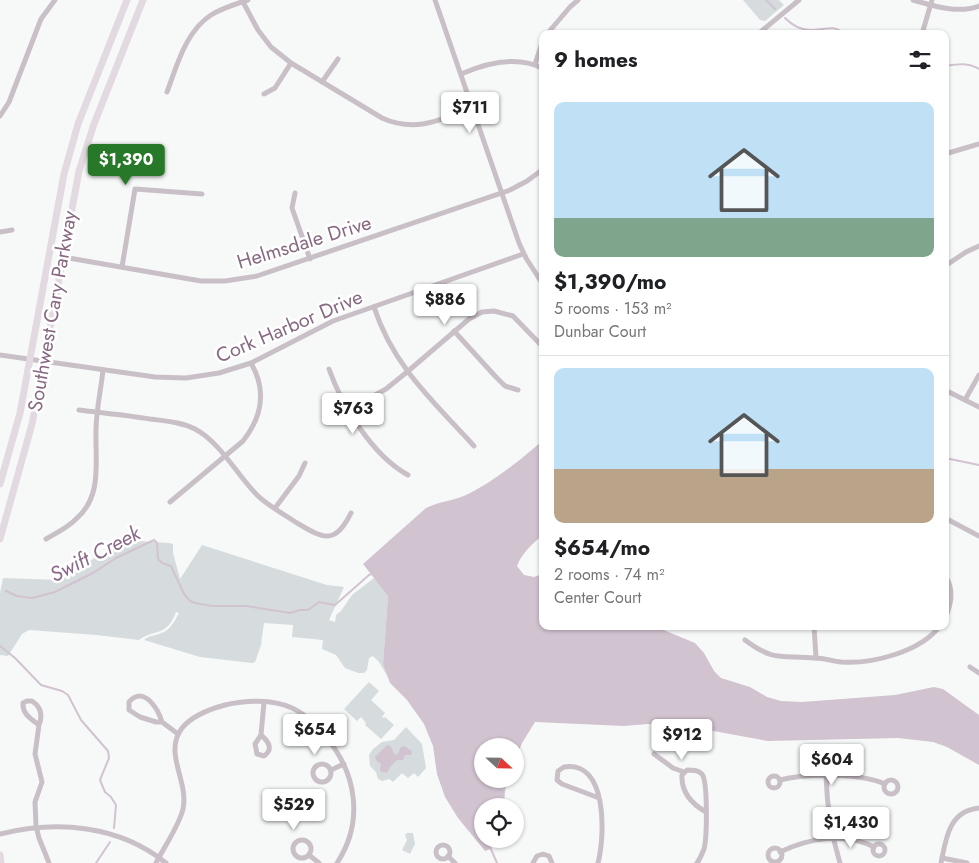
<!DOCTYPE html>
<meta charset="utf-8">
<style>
:root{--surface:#fff;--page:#f6f6f6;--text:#202124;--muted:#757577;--line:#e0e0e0;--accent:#277828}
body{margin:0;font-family:Jost,sans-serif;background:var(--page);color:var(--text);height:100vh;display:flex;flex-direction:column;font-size:19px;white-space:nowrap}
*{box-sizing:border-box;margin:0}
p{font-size:16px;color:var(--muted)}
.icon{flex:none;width:28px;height:28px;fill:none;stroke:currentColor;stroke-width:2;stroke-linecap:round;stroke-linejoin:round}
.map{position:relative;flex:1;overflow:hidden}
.panel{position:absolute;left:539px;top:30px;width:410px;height:600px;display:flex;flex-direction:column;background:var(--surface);border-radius:10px;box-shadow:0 1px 4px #0004}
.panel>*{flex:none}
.needle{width:32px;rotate:112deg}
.tools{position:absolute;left:474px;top:738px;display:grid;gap:10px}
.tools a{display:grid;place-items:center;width:50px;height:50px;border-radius:50%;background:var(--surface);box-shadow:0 1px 4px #0004;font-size:25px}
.price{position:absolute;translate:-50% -42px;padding:0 11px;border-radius:5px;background:#fff;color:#222;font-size:16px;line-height:32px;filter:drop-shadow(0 1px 2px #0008)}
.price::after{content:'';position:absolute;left:50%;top:30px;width:15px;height:11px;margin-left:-8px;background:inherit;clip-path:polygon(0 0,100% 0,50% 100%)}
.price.active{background:var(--accent);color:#fff}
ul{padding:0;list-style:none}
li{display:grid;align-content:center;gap:10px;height:265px;padding:0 15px}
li+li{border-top:1px solid var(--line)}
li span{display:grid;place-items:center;height:155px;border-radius:10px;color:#555}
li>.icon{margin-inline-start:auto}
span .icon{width:90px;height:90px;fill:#fffc;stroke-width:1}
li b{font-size:21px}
h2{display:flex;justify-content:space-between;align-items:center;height:60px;padding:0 15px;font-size:21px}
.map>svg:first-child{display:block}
.green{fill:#d6dbde}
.water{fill:#d1c3d0}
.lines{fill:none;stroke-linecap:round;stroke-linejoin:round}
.stream{stroke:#d1c3d0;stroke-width:2}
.minor{stroke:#c9c0c7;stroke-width:5}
.major{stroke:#e2dae0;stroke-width:7}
.labels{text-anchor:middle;stroke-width:5;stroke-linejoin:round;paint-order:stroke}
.street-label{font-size:20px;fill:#886982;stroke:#fff}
.water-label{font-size:21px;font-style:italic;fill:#8a6989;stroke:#fff}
</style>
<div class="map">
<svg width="979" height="863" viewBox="0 0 979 863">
<rect width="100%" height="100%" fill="#f7f9f9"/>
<g class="green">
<polygon points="743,0 779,0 784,5 765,21 760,20"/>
<path d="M 123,540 L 169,543 L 173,544 L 173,553 L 180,579 L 202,545 L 327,585 L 344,587 L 329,620 L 335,622 L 336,615 L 341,611 L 352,595 L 374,578 L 383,587 L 388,596 L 383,664 L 389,679 L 379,662 L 373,656 L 369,658 L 367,670 L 364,673 L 358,673 L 345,668 L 336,655 L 322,649 L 323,640 L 292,637 L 293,625 L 264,623 L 261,645 L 255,662 L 252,663 L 200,657 L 144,640 C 148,636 153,636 159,634 C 170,631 174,622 179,613 L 176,612 C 166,638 155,628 139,640 L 96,635 L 29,630 L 22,634 L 8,656 L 0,655 L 0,593 L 3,578 L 60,580 Z"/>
<polygon points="369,682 379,691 371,700 385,713 382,717 384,718 385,717 394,725 381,739 365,725 366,723 361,717 357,721 344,709"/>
<polygon points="406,727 422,744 426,768 418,777 414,773 408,778 402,773 393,782 389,779 382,781 378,779 376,772 370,766 369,755 373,749 382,742 394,740"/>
<polygon points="407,833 413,833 415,844 410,854 402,850 407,840 405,835"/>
</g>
<g class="water">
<path d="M 542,441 L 542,536 C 532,544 522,553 517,566 L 524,575 L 534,577 L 542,574 L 542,626 L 654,626 L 695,643 L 704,653 L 714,671 L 721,678 L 750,687 L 767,697 L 781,701 L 802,702 L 895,695 L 934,687 L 943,689 L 979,715 L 979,765 L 947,747 L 933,742 L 898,738 L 768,741 L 686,726 L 648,724 L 624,726 L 535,722 L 522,743 L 515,762 L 515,746 L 482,746 L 482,779 L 509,779 L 505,790 L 504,806 L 482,806 L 482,839 L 495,839 L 490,849 L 485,851 L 458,818 L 445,797 L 437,774 L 433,746 L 424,724 L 407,700 L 390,683 L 383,664 L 388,596 L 363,564 L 426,508 C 440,501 455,501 470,493 C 493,482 523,458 542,441 Z"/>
<polygon points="387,745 391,746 393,752 396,755 398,754 401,747 404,746 412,751 411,755 405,755 403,760 397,760 390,767 387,773 380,771 381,764 376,760 375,757"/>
</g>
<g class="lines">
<g class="stream">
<polyline points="766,0 775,9"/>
<path d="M 785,18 C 792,25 799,30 810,30 C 822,31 834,23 844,34"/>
<path d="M 945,66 C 958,64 967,62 979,69"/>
<polyline points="945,458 979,465"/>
<polyline points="6,591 17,596 32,598 55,592 93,573 116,558 154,540 157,543 158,559 162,563 171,566 184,594 190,601 195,603 212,606 246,606 290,613 300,610 308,610 319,602 335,605 369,575 371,574"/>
<polyline points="0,646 15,658 41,685 62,691 68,695 81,720 108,751 109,758 100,780 105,792 111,797 116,805 114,828"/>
<polyline points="490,847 497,863"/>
<polyline points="96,863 110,842"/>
</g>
<g class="minor">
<path d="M 242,0 L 258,30 L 271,47 L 291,63 L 382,118 C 415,133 440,120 472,108"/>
<polyline points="435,0 519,243 526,258 542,283"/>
<path d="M 913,0 C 935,6 956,14 979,6"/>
<polyline points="547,34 570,7 578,0"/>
<polyline points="758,34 799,0"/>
<polyline points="922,34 932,0"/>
<polyline points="535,64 542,43"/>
<path d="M 461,74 C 486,63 516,55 542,68"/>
<polyline points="322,82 338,59"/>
<path d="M 167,92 C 177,65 186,31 211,15 C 222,8 235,4 248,0"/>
<polyline points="264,94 275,88 291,63"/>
<polyline points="0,116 9,102 41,19 55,0"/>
<polyline points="945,154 979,144"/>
<polyline points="295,193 292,208 310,259"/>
<polyline points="0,232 12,230"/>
<polyline points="63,257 201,281 225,281 257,276 510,190 527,181 542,170"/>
<polyline points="945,266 966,252 979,246"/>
<polyline points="122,267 135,189 202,194"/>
<path d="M 374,307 C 393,366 433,401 474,446"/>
<polyline points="454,331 495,376 505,386 518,390"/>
<polyline points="0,355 155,377 186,378 219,373 251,363 333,321 523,254"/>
<path d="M 329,369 C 342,406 373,456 408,475"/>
<polyline points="945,390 979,407"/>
<polyline points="965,400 979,375"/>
<polyline points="349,409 386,389 407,372 469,319 482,312 494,311 513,316 542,346"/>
<path d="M 79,410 C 103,413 127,415 150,419 C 165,421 181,422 195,429 C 220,442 237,475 257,495 C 268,506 284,514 297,523 C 324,539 335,545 351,513"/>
<path d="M 170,502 L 243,441 C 262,417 267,391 251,363"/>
<polyline points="275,508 299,476 305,463"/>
<polyline points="945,518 979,536"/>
<path d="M 46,539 C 56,533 67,528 75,520 C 103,497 95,462 96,431 C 96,410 101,390 103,370"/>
<path d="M 945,576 C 955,590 951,604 945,619"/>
<polyline points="814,626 816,658"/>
<path d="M 745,640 C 774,662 782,655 815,658 C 824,658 832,661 841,662 C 873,664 920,652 940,626"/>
<polyline points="970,667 979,673"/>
<path d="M 162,722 C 158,709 144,685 129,702 L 129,710 L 140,717 L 156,722 L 162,722 L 178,734"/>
<path d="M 39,725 C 43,715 41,707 32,701 L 27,701 L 23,703 C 22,714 31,719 39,725 L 35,754 L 42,782 L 35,802 L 36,826 L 39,838 L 49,863"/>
<path d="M 261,735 C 268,741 274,749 264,756 L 257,754 L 255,744 L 261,735 L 264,702"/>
<polyline points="654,754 673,768 684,772"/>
<circle cx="322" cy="773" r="9"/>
<polyline points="331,770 344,764"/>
<circle cx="774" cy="782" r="6"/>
<path d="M 826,776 C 827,806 831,834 840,863"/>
<path d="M 780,780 C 805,773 861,773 885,784"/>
<circle cx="891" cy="787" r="7"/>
<path d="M 0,834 C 57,820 119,825 166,863"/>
<circle cx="302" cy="849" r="9"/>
<circle cx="879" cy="850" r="6"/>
<circle cx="443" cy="852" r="7"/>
<circle cx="775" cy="855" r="7"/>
<path d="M 780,852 C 809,838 845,832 874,847"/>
<polyline points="309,855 319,863"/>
<polyline points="448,856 455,863"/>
<polyline points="942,858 967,863"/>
<path d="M 156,863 C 164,847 179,826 183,809 C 189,781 163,753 182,728 C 192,716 210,709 225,705 C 246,700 272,699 292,708 C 306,714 317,726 326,737 C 357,774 364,822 337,863"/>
<polyline points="533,863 537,856 543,854 549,856 552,863"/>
<path d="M 598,863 C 605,836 608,760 564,767 L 558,771 L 557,780 L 562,784 L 599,798"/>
<path d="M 697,863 C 700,859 702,854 704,849 C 707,838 708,782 702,774 C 698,770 693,770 687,770 L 682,775 C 681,793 692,804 706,812"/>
<path d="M 941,863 C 946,838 949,811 979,808"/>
</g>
<g class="major">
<polyline points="0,484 20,413 64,174 78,124 127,0"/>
<polyline points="0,539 32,424 38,393 79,171 94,124 143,0"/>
<polyline points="0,855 1,863"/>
</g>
</g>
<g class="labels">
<g class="street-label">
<text transform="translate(304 242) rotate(-17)" y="7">Helmsdale Drive</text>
<text transform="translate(52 311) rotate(-80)" y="7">Southwest Cary Parkway</text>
<text transform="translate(289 326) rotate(-23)" y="7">Cork Harbor Drive</text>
</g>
<g class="water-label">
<text transform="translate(95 554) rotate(-27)" y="7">Swift Creek</text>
</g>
</g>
</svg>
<div class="tools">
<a><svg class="needle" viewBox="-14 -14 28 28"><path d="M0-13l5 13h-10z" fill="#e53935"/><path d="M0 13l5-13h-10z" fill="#757577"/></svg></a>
<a><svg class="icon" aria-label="locate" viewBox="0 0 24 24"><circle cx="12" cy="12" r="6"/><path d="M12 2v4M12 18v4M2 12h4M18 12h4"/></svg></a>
</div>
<b class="price" style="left:470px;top:134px">$711</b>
<b class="price active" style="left:126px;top:186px">$1,390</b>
<b class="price" style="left:445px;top:326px">$886</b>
<b class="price" style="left:353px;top:435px">$763</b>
<b class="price" style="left:315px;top:756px">$654</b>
<b class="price" style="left:682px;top:761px">$912</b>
<b class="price" style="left:832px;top:786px">$604</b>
<b class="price" style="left:294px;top:831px">$529</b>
<b class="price" style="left:851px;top:849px">$1,430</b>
<section class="panel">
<h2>9 homes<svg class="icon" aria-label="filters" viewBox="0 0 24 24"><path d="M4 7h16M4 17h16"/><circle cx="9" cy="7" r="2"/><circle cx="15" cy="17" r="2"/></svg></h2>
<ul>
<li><span style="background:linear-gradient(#bfe0f5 75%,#7fa58c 0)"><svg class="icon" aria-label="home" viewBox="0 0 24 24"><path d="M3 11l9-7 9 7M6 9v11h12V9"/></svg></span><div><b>$1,390/mo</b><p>5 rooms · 153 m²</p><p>Dunbar Court</p></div></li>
<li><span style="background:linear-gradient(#bfe0f5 65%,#b9a48a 0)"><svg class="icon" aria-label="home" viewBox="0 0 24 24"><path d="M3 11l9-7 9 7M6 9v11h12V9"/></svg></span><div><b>$654/mo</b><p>2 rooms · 74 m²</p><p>Center Court</p></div></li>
</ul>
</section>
</div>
